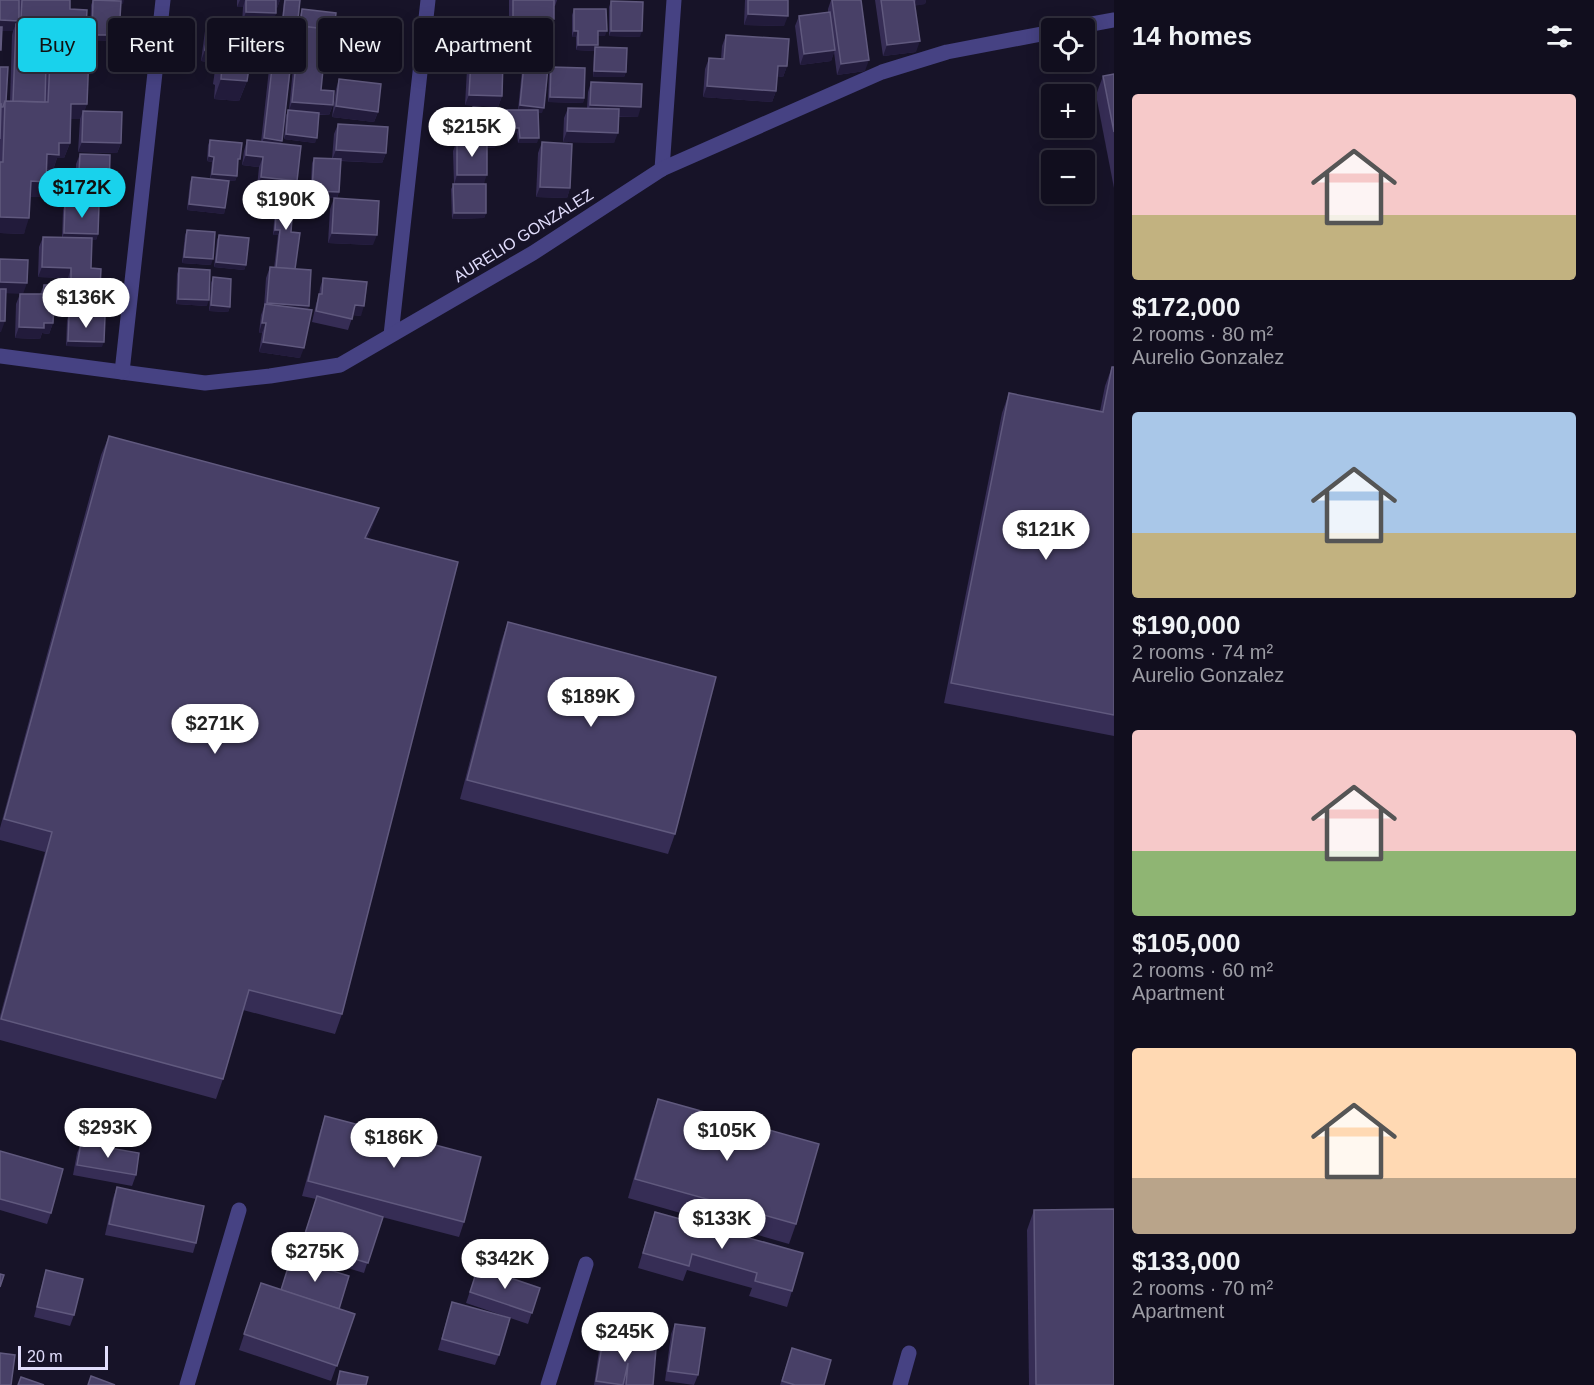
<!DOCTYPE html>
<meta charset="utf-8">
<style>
:root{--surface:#110e1e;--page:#1e1c2b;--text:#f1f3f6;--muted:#9c9ca4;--line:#302e3c;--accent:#19d2ec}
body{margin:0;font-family:Helvetica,sans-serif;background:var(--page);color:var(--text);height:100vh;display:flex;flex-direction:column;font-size:22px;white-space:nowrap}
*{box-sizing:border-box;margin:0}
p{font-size:20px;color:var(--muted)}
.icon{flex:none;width:33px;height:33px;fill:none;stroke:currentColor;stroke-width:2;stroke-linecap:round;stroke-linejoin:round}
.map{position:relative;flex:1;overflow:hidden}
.drawer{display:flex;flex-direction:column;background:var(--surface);width:480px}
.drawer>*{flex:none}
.top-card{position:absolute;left:18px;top:18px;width:570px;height:54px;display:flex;gap:12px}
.controls{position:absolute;left:1041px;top:18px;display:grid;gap:12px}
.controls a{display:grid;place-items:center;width:54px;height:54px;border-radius:6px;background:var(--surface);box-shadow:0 3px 15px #0003,0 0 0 2px var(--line);font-size:30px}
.scale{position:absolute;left:18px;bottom:15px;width:90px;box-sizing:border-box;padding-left:6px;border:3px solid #e1ddfc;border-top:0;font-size:16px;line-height:21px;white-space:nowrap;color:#e1ddfc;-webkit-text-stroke:4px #171328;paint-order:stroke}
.price{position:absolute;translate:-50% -51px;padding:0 14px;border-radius:21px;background:#fff;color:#222;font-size:20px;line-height:39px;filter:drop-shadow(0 2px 3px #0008)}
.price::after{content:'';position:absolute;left:50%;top:36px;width:18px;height:14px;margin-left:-9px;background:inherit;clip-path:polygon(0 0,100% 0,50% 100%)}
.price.current{background:var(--accent);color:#111}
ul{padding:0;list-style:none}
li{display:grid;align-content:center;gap:12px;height:318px;padding:0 18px}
li span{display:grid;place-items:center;height:186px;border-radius:6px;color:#555}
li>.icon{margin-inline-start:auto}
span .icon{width:108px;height:108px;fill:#fffc;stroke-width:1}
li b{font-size:26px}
h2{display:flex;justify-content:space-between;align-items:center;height:72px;padding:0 18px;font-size:26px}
.pill{padding:0 21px;border-radius:6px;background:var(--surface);box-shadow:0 3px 15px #0003,0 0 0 2px var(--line);font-size:21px;line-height:54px}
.pill.current{background:var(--accent);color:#111}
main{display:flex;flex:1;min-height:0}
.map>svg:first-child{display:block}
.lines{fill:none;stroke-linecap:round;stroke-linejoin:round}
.minor{stroke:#464283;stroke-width:15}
.wall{fill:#362d55}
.shaded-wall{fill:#221b3b}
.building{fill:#484067;stroke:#60597e;stroke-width:1.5}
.labels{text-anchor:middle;stroke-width:6;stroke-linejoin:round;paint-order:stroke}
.street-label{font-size:16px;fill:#e1ddfc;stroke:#171328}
</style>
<main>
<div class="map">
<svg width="1114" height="1385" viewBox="0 0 1114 1385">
<rect width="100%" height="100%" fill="#171328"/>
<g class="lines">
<g class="minor">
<polyline points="1070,28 1114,20"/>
<polyline points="662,169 674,0"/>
<polyline points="391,335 428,0"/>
<polyline points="0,356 205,383 270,376 340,365 533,253 662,169 882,72 947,52 1052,32"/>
<polyline points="122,372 163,0"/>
<polyline points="187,1385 239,1210"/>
<polyline points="548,1385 586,1264"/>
<polyline points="900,1385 909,1353"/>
</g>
</g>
<g class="wall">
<polygon points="0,0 70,0 70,9 87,104 84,111 121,143 117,153 78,152 80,119 71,119 70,143 64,158 57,158 53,170 47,170 46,182 41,197 30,197 24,234 0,233 0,67 6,101 10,101 12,35 13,31 2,31"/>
<polygon points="93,0 123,4 120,4 119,35 117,41 90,40 91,5"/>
<polygon points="237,0 280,0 277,8 276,8 276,13 272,24 242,23 243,7 237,7"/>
<polygon points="284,0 300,0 281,144 294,190 291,232 295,269 309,306 307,310 300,358 259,352 262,333 259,333 261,315 264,307 266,278 270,267 274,268 278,235 273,235 276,194 278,189 257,187 259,167 242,165 244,151 247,140 261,142 269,69 249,67 247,81 239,101 214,99 215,85 213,84 216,63 201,61 205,31 209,20 243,48 249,49 251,43 279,47"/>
<polygon points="509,0 557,0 555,6 554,6 550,30 522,29 521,58 517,68 503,67 502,96 498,107 465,105 467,69 468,65 463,65 465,31 469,21 509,23"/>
<polygon points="745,0 788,0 784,26 744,25"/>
<polygon points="831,0 861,0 865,71 837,75 834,52 831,61 800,65 795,26 799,16 828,12 828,9"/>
<polygon points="875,0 926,0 925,4 915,5 916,52 883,56"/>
<polygon points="611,1 640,37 609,36 609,7"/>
<polygon points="302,9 332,36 326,36 321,90 333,105 329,115 319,115 315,143 284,139 286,115 289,110 296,37 299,30 300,15"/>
<polygon points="574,9 605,36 598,36 597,47 626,72 624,77 593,77 594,51 576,50 576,37 572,37 572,15"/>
<polygon points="726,35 787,66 783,77 777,76 776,91 772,102 703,97 705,69 709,58 721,59 722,46"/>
<polygon points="524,64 542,113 538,112 537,143 518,143 517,133 503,133 503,115 505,110 518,110 522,70"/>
<polygon points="551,67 584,98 583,103 548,102 549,73"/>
<polygon points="1114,74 1114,188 1096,95 1103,76"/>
<polygon points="339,79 378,112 374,122 332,117 336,89"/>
<polygon points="591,82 638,117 619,117 614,143 563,142 564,118 568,108 587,108 588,92"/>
<polygon points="473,107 495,148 487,148 484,184 486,213 484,218 452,219 451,189 454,184 453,151 457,140 469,140 471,112"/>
<polygon points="338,124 386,153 382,163 341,161 339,192 337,198 310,197 312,163 314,158 332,159 334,134"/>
<polygon points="210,140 237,176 235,181 219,180 225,208 224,214 187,210 190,182 192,177 210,179 212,162 207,161 208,145"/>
<polygon points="542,142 570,188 567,198 536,197 538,153"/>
<polygon points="80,154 105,201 75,200 76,164"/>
<polygon points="334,198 373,245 328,243 330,209"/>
<polygon points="65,204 98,234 96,240 92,239 91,268 96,316 102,347 66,346 67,320 68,317 67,317 68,278 38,277 39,247 43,237 62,237 63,210"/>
<polygon points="187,230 211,265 182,263 185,235"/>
<polygon points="219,235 246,265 244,270 214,267 217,240"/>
<polygon points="179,268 207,306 176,304 177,274"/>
<polygon points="213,277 230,307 228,312 209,311 211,283"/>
<polygon points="323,278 361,316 353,315 348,330 312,322 316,304 319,295 320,288"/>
<polygon points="44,285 53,323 49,334 42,333 40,339 15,338 16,304 20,294 40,294"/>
<polygon points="1112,367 1114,367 1114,736 944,703 1002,413 1009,393 1100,411 1105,386"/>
<polygon points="109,436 379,508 367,539 342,1014 335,1034 243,1010 223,1079 216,1099 0,1040 0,1016 45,852 0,840 0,828 101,455"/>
<polygon points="508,622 675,834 668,854 460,799 501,642"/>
<polygon points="658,1099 796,1224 789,1244 628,1198 651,1118"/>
<polygon points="325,1116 464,1222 459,1237 382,1217 364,1273 298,1253 316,1199 302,1196 320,1131"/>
<polygon points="81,1143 136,1175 132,1186 73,1175 77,1153"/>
<polygon points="0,1151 51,1213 47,1224 0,1210"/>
<polygon points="117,1187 196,1243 193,1253 105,1235 113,1198"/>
<polygon points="1034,1210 1114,1385 1029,1385 1027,1230"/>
<polygon points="655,1212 792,1291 787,1307 749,1296 752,1288 687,1270 683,1281 638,1268 650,1227"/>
<polygon points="291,1258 339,1309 355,1314 331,1381 239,1350 256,1298 281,1289"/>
<polygon points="478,1267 540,1288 528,1324 466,1303"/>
<polygon points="46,1270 74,1315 70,1326 34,1317 43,1281"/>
<polygon points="452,1302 499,1355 495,1365 438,1350"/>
<polygon points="675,1324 698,1375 694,1385 665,1381 671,1334"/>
<polygon points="604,1334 629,1347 653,1385 594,1385 600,1344"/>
<polygon points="792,1348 824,1385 780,1385"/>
</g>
<g class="shaded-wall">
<polygon points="96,0 124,0 123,4 96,2"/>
<polygon points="240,0 245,0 243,7 237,7"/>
<polygon points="276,0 280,0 277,8 273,8"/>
<polygon points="916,0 926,0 925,4 914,6"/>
<polygon points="246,12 276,13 272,24 242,23"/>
<polygon points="748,14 788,16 784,26 744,25"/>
<polygon points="21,18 52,19 47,35 16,34"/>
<polygon points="513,19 554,19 550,30 509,29"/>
<polygon points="0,20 19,21 16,29 16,24 13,31 0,31"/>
<polygon points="300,27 334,31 332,36 299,33"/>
<polygon points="574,31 578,31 576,37 572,37"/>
<polygon points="598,31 607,31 605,36 596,36"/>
<polygon points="611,31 642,31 640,37 609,36"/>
<polygon points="92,35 119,35 117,41 90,40"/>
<polygon points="920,41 916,52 883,56 887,45"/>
<polygon points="280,45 295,47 293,52 278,51"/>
<polygon points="578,45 598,45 596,51 595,47 594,51 576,50"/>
<polygon points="205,50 219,52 216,63 201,61"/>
<polygon points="835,50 831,61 800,65 804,54"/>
<polygon points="467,55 521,58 517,68 470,66 471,59 468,65 463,65"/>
<polygon points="869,60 865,71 837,75 841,64"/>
<polygon points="249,61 271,64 269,69 247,67"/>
<polygon points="778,66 787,66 783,77 774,76"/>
<polygon points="594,71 626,72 624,77 593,77"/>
<polygon points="221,79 247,81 239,101 214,99"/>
<polygon points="707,86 776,91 772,102 703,97"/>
<polygon points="469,95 502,96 498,107 465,105"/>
<polygon points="550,97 584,98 583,103 548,102"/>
<polygon points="292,102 333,105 329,115 288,113"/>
<polygon points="71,104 87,104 83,116 83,111 80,119 66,119"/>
<polygon points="520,105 544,108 542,113 518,110"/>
<polygon points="590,105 641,107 638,117 587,116"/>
<polygon points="336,106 378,112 374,122 332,117"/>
<polygon points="505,128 519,128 517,133 503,133"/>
<polygon points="567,131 618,133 614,143 563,142"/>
<polygon points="286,134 317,138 315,143 284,139"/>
<polygon points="264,138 282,141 279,151 260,149"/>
<polygon points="520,138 539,138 537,143 518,143"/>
<polygon points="470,141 497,143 495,148 468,146"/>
<polygon points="82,142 121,143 117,153 78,152"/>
<polygon points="59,143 70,143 64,158 57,158 53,170 42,169 47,154"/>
<polygon points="336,150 386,153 382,163 332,160"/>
<polygon points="246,155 263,157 259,167 242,165"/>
<polygon points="209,156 214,157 212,162 207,161"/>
<polygon points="212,174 237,176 235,181 210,179"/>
<polygon points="457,175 487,175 483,185 454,185"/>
<polygon points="261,177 297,181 293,191 257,187"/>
<polygon points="31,181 46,182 41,197 25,197"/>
<polygon points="540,187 570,188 567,198 536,197"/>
<polygon points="78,190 109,191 105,201 75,200"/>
<polygon points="312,191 339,192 337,198 310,197"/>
<polygon points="189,204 225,208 224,214 187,210"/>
<polygon points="454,213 486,213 484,218 452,219"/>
<polygon points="0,217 29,218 24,234 0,233"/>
<polygon points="275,230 280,230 278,235 273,235"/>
<polygon points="64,233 98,234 96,240 62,239"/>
<polygon points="332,233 377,235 373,245 328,243"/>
<polygon points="184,257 213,259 211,265 182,263"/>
<polygon points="216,262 246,265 244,270 214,267"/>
<polygon points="42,267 71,268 68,278 38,277"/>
<polygon points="0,282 27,283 23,294 0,293"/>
<polygon points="178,299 209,300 207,306 176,304"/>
<polygon points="267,303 309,306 305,316 264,314"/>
<polygon points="211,305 230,307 228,312 209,311"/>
<polygon points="355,305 364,306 361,316 351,315"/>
<polygon points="71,306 99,307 95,318 67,317"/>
<polygon points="0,321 5,321 1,332 0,332"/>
<polygon points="44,323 53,323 49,334 42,333 40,339 15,338 19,327"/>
<polygon points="262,323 266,323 262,333 259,333"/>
<polygon points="68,341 104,342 102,347 66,346"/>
<polygon points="263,342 304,348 300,358 259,352"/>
<polygon points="379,508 372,528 358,558 365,538"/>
</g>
<g class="building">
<polygon points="0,0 19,0 19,21 0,20"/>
<polygon points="22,0 70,0 70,9 87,10 86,28 90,28 87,104 71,104 70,143 59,143 59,155 47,154 46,182 31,181 29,218 0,217 0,162 3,162 5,101 48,102 52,19 21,18"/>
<polygon points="93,0 121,1 119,35 92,35"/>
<polygon points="246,0 276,0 276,13 246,12"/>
<polygon points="285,0 300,0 295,47 280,45"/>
<rect x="513" y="0" width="41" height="19"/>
<polygon points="748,0 788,0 788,16 748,14"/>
<polygon points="832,0 861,0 869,60 841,64"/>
<polygon points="881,0 914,0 920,41 887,45"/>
<polygon points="611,1 643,2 642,31 611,31"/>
<polygon points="302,9 336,13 334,31 300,26"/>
<polygon points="574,9 606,9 607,31 598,31 598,45 578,45 578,31 574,31"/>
<polygon points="830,12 835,50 804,54 799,16"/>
<polygon points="209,20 246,25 243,48 222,45 219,52 205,50"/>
<polygon points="469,21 523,24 521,58 467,55"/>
<polygon points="16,24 47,25 45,102 13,101"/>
<polygon points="300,26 327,29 321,90 334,91 333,105 292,102"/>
<polygon points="0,27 2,27 1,50 0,50"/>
<polygon points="726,35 789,39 787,66 778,66 776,91 707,86 709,58 724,59"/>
<polygon points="251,43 293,48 291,66 291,61 273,59 271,64 250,62 252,49 250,49"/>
<polygon points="222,45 252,49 247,81 221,79 222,65 220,65"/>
<polygon points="595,47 627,48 626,72 594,71"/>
<polygon points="273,59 291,61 282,141 264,138"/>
<polygon points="471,59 503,60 502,96 469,95"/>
<polygon points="524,64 548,67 544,108 520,105"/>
<polygon points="0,67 8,67 6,101 5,101 3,107 1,107 1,104 0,104"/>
<polygon points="551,67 585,68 584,98 550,97"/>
<polygon points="1114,74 1114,132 1103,76"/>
<polygon points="339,79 381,84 378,112 336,106"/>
<polygon points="591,82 642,84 641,107 590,105"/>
<polygon points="0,104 1,104 0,139"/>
<polygon points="473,107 500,109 497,143 487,142 487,140 470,140"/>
<polygon points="568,108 619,109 618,133 567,131"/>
<polygon points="288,110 319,113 317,138 286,134"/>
<polygon points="505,110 538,110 539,138 520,138 519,128 505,128"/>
<polygon points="83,111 122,112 121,143 82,142"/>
<polygon points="338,124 388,127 386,153 336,150"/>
<polygon points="210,140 242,143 240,159 238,159 237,176 212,174 214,157 209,156"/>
<polygon points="247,140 301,146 297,181 261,177 263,157 246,155"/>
<rect x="457" y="140" width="30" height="35"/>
<polygon points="542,142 572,144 570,188 540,187"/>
<polygon points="80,154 110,155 109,191 78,190"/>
<polygon points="314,158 341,159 339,192 312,191"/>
<polygon points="192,177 229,181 225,208 189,204"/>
<polygon points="453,184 486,184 486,213 454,213"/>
<polygon points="278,189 294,190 291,232 300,233 295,269 276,268 280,230 275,230"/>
<polygon points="334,198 379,201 377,235 332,233"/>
<polygon points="65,204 99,205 98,234 64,233"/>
<polygon points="187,230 215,232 213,259 184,257"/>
<polygon points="219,235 249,238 246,265 216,262"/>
<polygon points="43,237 92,238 91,268 101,269 99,307 71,306 71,268 42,267"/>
<polygon points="0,259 28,260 27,283 0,282"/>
<polygon points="270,267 311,270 309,306 267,303"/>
<polygon points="179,268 210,270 209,300 178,299"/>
<polygon points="213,277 231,279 230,307 211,305"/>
<polygon points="323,278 367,282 364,306 355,305 352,319 316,311 319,294 322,294"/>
<polygon points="44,285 55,285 53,323 44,323 44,328 19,327 20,294 43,294"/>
<polygon points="0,289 6,289 5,321 0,321"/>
<polygon points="265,304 312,310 304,348 263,342 266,323 262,323"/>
<polygon points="69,315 105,316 104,342 68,341"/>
<polygon points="1112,367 1114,367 1114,715 951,683 1009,393 1103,412"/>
<polygon points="109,436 379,508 365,538 458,562 342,1014 249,990 223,1079 1,1019 52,832 4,819"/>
<polygon points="508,622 716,677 675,834 467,780"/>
<polygon points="658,1099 819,1144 796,1224 635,1179"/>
<polygon points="325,1116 481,1157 464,1222 308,1181"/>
<polygon points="81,1143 139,1153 136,1175 77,1165"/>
<polygon points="0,1151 63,1169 51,1213 0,1199"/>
<polygon points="117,1187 204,1206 196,1243 109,1224"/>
<polygon points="317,1196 383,1217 368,1263 302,1243"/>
<polygon points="1114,1209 1114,1385 1036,1385 1034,1210"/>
<polygon points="655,1212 803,1253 792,1291 755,1281 757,1273 692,1254 689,1266 643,1253"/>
<polygon points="291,1258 349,1276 339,1309 281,1290"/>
<polygon points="478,1267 540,1288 532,1313 470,1292"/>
<polygon points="46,1270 83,1279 74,1315 37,1307"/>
<polygon points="0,1274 4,1275 0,1287"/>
<polygon points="261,1283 355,1314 337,1366 244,1334"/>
<polygon points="452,1302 510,1318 499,1355 442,1339"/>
<polygon points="675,1324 705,1328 698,1375 668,1371"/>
<polygon points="604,1334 631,1338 629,1347 656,1349 653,1385 626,1385 628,1363 623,1385 596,1381"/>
<polygon points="792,1348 831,1360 824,1385 795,1385 782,1381"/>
<polygon points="0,1353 15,1355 11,1385 0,1385"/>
<polygon points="340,1371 368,1377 366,1385 337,1385"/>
<polygon points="91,1376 115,1385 88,1385"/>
<polygon points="21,1377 44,1385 18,1385"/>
</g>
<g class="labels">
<g class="street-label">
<text transform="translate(523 235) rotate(-32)" y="6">AURELIO GONZALEZ</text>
</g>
</g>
</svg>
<div class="controls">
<a><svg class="icon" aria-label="locate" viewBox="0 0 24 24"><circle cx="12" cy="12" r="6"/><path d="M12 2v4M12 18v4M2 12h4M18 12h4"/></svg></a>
<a>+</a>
<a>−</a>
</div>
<div class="scale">20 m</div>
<b class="price" style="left:472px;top:158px">$215K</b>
<b class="price current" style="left:82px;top:219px">$172K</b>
<b class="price" style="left:286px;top:231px">$190K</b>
<b class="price" style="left:86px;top:329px">$136K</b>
<b class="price" style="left:1046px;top:561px">$121K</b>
<b class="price" style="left:591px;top:728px">$189K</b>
<b class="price" style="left:215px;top:755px">$271K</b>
<b class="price" style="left:108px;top:1159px">$293K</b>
<b class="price" style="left:727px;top:1162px">$105K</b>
<b class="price" style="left:394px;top:1169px">$186K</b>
<b class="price" style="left:722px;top:1250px">$133K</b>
<b class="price" style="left:315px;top:1283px">$275K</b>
<b class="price" style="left:505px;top:1290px">$342K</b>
<b class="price" style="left:625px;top:1363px">$245K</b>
<div class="top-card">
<a class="pill current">Buy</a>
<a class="pill">Rent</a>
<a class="pill">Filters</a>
<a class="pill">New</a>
<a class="pill">Apartment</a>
</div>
</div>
<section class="drawer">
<h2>14 homes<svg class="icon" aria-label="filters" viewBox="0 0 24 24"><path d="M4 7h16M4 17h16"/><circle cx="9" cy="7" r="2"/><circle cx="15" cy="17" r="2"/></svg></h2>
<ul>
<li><span style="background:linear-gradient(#f6c9c9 65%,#c2b280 0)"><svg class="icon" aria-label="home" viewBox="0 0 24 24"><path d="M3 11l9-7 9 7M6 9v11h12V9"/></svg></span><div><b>$172,000</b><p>2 rooms · 80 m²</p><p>Aurelio Gonzalez</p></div></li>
<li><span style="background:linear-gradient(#a9c7e8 65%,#c2b280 0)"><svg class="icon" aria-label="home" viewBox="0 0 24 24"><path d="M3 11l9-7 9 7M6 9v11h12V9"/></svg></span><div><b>$190,000</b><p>2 rooms · 74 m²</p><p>Aurelio Gonzalez</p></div></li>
<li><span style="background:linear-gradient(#f6c9c9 65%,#8fb573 0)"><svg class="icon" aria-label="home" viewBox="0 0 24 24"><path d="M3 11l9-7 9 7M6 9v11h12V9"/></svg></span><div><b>$105,000</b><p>2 rooms · 60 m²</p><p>Apartment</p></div></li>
<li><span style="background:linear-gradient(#ffd9b3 70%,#b9a48a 0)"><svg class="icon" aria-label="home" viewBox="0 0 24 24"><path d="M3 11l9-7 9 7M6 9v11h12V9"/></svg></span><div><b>$133,000</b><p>2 rooms · 70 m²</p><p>Apartment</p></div></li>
</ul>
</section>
</main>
